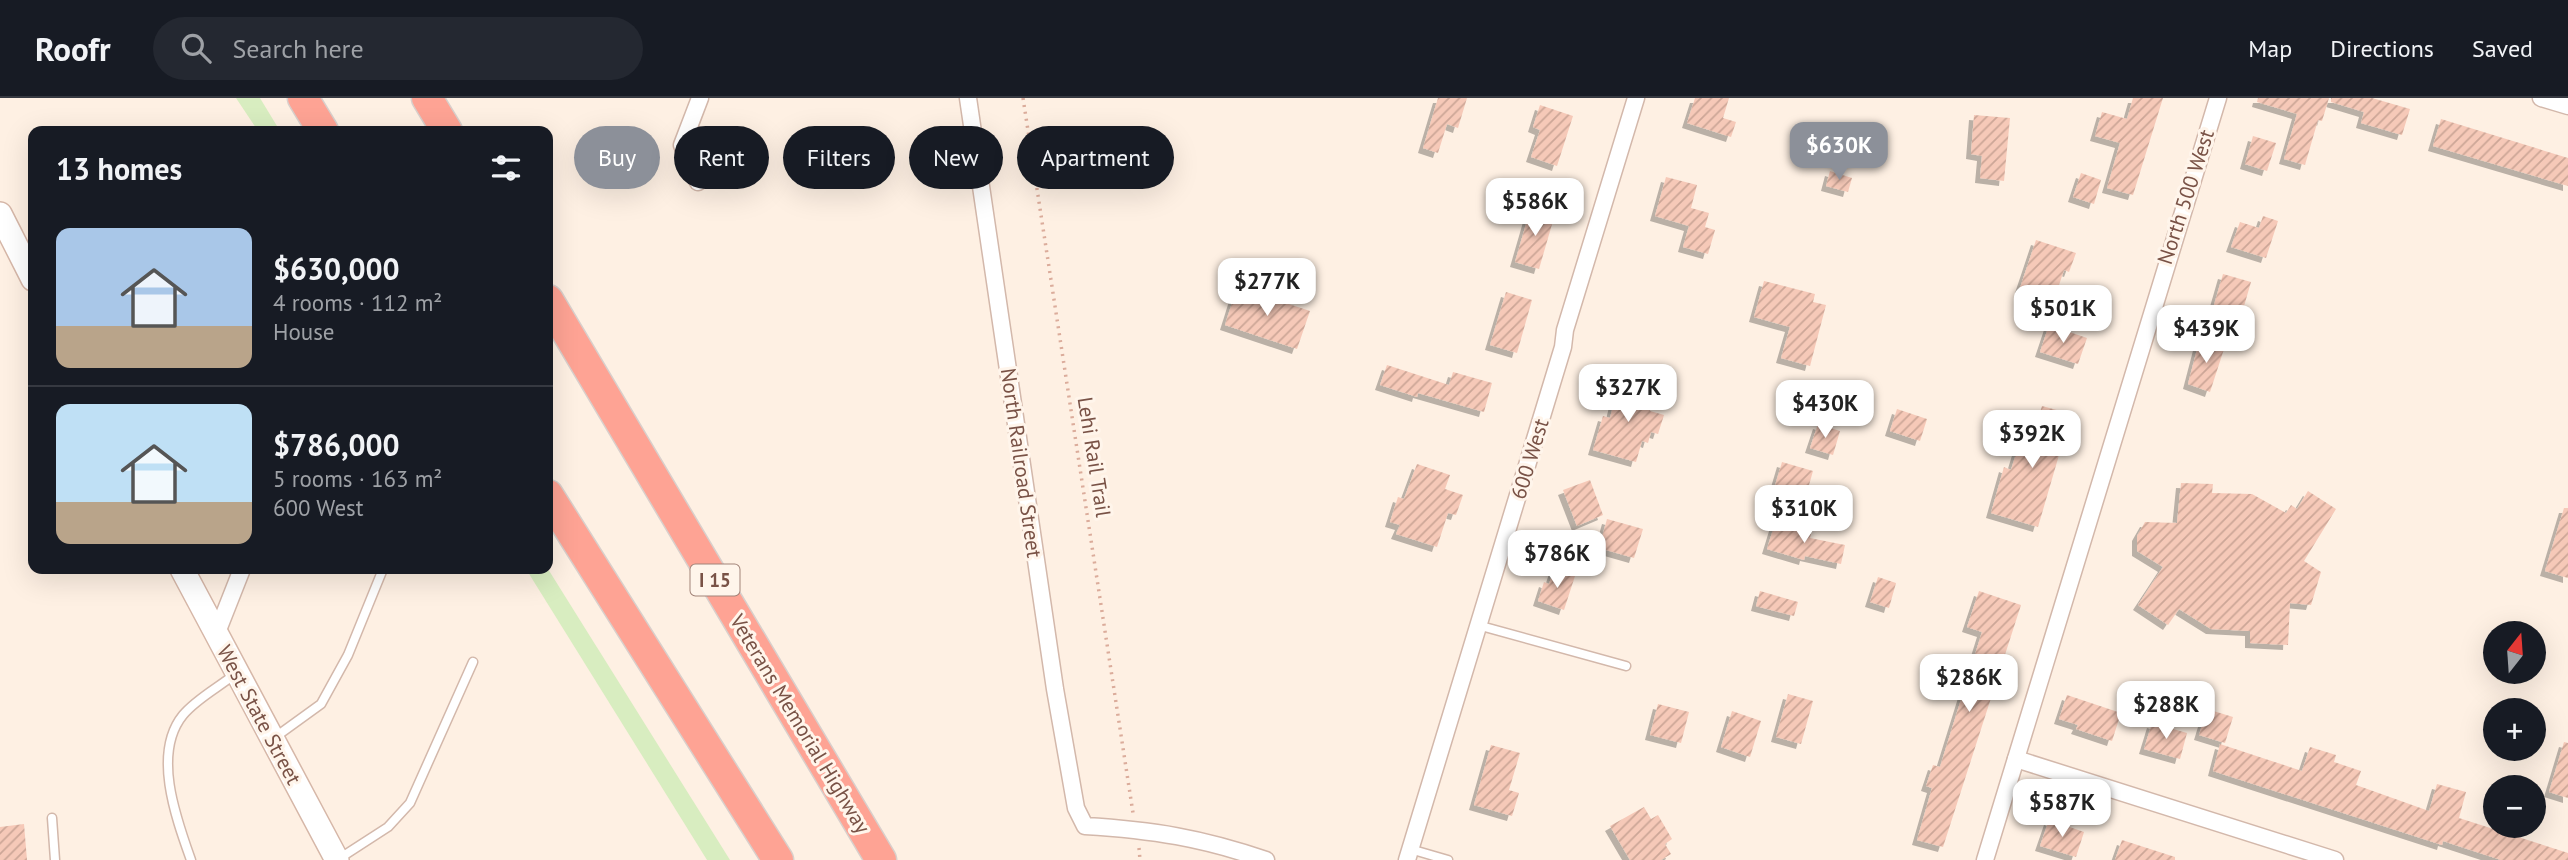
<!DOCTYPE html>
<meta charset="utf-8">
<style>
:root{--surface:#171b24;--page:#242831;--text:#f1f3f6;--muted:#9ea1a6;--line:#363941;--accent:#8c9099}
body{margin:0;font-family:"PT Sans",sans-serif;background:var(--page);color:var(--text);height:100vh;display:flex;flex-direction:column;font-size:26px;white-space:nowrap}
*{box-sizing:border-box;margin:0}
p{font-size:23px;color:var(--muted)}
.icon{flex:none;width:38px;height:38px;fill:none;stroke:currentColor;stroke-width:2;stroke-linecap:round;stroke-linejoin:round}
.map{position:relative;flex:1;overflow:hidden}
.drawer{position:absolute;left:28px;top:28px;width:525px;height:448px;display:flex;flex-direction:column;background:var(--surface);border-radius:14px;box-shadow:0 7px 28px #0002}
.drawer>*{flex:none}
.banner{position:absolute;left:574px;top:28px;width:665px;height:63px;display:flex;gap:14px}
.needle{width:46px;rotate:17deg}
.controls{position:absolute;left:2483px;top:523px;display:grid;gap:14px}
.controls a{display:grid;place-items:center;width:63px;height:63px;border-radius:50%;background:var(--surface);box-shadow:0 7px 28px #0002;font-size:35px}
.price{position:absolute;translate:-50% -60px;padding:0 16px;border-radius:14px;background:#fff;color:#222;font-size:23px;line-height:46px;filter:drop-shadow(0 2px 4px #0008)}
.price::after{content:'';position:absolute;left:50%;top:42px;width:21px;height:16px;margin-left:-10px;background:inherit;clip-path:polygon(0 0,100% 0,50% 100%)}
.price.selected{background:var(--accent);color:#fff}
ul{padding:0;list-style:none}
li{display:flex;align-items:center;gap:21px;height:175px;padding:0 28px}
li+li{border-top:2px solid var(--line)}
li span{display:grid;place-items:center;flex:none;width:196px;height:140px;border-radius:14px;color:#555}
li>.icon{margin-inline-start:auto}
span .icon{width:84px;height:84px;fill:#fffc;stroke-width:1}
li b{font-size:30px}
h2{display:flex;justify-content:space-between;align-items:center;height:84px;padding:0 28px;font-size:30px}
.pill{padding:0 24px;border-radius:32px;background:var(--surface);box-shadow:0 7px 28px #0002;font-size:24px;line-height:63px}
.pill.selected{background:var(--accent);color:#fff}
header{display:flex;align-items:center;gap:42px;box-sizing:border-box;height:98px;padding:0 35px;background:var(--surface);border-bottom:2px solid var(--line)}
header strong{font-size:33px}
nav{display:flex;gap:38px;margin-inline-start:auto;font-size:24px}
.search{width:490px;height:63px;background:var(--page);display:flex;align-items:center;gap:18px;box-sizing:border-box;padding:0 24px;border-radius:38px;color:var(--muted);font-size:26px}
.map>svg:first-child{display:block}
.grass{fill:#d8edc0}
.building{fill:url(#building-hatch);filter:url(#shadow)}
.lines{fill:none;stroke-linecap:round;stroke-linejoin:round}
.service-casing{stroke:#d3b8ab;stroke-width:11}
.minor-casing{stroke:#d3b8ab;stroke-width:19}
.secondary-casing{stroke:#d6b7a8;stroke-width:26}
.motorway-casing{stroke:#d9cfcb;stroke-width:33}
.path{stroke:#dbac9b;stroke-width:3.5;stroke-dasharray:2 5;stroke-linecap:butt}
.service{stroke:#fff;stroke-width:8}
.minor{stroke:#fff;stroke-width:16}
.secondary{stroke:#fff;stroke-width:23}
.motorway{stroke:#fea394;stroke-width:30}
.labels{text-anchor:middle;stroke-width:6;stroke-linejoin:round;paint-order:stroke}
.shield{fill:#fff5eb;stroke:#a18378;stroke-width:2}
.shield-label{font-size:19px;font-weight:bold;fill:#795246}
.street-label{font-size:21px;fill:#795246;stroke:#fff5eb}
</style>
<header>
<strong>Roofr</strong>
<div class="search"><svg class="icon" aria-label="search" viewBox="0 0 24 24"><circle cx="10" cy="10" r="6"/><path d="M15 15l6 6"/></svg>Search here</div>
<nav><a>Map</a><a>Directions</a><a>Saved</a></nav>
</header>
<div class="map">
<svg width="2568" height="762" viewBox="0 0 2568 762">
<defs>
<pattern id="building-hatch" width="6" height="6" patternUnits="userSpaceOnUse" patternTransform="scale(1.75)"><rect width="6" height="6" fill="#f6c9b8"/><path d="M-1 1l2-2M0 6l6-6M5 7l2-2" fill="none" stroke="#cca697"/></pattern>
<filter id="shadow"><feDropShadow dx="-5" dy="5" stdDeviation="0" flood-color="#0004"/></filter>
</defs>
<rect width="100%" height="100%" fill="#fef0e3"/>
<g class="grass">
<polygon points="236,0 260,0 280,33 258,33"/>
<polygon points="526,471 548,471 730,762 707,762"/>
</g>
<g class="building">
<polygon points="1438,0 1467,0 1458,30 1447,26 1438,55 1423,50"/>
<polygon points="1695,0 1729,0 1723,20 1736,24 1731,39 1687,25"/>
<polygon points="2133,0 2163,0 2133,97 2107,90 2120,45 2095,38 2102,14 2127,21"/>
<polygon points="2258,0 2329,0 2322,23 2318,22 2305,67 2284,61 2297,16 2257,4"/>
<polygon points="2331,0 2372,0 2410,11 2402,37 2361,25 2364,14 2331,4"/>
<polygon points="1540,7 1573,18 1557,68 1531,59 1540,32 1533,29"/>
<polygon points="1974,17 2010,20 2004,83 1980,80 1982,58 1971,56"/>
<polygon points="2441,21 2568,60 2568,88 2433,48"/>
<polygon points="2253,38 2276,45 2267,73 2245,66"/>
<polygon points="1830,73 1852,80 1848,94 1826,88"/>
<polygon points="2081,75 2101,82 2094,106 2073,99"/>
<polygon points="1666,79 1697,87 1691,110 1709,115 1705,129 1715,132 1708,156 1683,149 1689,128 1655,118"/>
<polygon points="1531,109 1555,116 1539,171 1515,164"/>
<polygon points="2263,118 2278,123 2266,160 2231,149 2240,124 2259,130"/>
<polygon points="2036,142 2076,155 2069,174 2064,172 2058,190 2054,188 2050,200 2020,190"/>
<polygon points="2223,176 2251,184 2240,222 2212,214"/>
<polygon points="1764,183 1815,196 1813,204 1826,207 1810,268 1781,260 1790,229 1754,219"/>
<polygon points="1237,189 1310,213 1297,251 1225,227"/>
<polygon points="1506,194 1532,202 1517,255 1490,247"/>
<polygon points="2049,227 2087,240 2078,266 2040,254"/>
<polygon points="2200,240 2225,248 2210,294 2188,286"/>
<polygon points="1387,267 1449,287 1453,274 1492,285 1484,314 1418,295 1417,299 1380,287"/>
<polygon points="1619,285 1655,296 1650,313 1664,317 1658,336 1651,334 1648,345 1642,343 1636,364 1593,352 1603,318 1610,320"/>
<polygon points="2042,308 2071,316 2038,429 1991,415 2004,369 2011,372 2024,330 2034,333"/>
<polygon points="1897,311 1927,321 1920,343 1890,333"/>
<polygon points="1818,326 1840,333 1833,357 1810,350"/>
<polygon points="1782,364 1813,373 1805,401 1774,391"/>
<polygon points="1417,366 1450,377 1445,391 1463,397 1456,417 1448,415 1437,449 1396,436 1400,427 1390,424 1398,399 1404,401"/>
<polygon points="1590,382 1603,417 1577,428 1563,392"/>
<polygon points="2181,385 2213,386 2212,395 2252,396 2286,415 2291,407 2297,411 2308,393 2336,411 2304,463 2321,474 2311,507 2290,505 2288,547 2250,545 2250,533 2211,531 2179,511 2168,527 2138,507 2163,469 2137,453 2137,438 2145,424 2177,425"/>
<polygon points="2564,410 2568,410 2568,480 2545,473"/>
<polygon points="1607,421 1643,431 1634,460 1599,450"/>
<polygon points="1775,425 1811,436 1810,440 1845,447 1841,466 1805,458 1804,462 1767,451"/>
<polygon points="1554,471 1575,478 1564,512 1538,503 1544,484 1549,486"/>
<polygon points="1878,479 1896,485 1889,510 1870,504"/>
<polygon points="1760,493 1798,504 1794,518 1756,508"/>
<polygon points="1979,493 2021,507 1943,749 1917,742 1932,690 1926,688 1933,667 1940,669 1982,534 1967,529"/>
<polygon points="2138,586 2161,593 2154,615 2132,608"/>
<polygon points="1788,596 1813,603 1801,646 1776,639"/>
<polygon points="2067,597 2121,615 2112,643 2076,631 2078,627 2059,621"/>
<polygon points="1658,606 1689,614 1681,645 1650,637"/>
<polygon points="2207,611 2233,619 2225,645 2199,637"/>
<polygon points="1732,613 1761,623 1750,659 1721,649"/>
<polygon points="2152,625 2187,635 2180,661 2144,651"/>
<polygon points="2564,644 2568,645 2568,700 2549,694"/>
<polygon points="2220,646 2302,673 2310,649 2336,657 2334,664 2361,673 2356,687 2429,713 2437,686 2466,694 2459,720 2568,755 2568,762 2501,762 2443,743 2442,747 2213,673"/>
<polygon points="1491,647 1520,655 1509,692 1519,695 1512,718 1474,707"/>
<polygon points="1644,709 1651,721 1658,717 1672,741 1665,746 1671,756 1661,762 1630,762 1610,728"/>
<polygon points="2049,722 2084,734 2076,759 2040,748"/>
<polygon points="24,726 27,762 0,762 0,729"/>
<polygon points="2122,742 2175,759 2175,762 2115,762"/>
</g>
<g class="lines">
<g class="service-casing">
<g id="service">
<polyline points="1481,528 1626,568"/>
<polyline points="274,640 321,606 348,557 383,471"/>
<polyline points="52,720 55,762"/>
<polyline points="1410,751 1448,762"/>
<polyline points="340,760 388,729 410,705 473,564"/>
<path d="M 191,762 C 176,720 152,655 183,617 C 196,601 219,589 235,576"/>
</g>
</g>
<g class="minor-casing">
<g id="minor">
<path d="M 968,0 L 1055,591 L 1076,710 L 1085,728 C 1153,732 1202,740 1266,762"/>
<polyline points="2541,0 2568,8"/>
<polyline points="698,84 682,47 700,0"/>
<polyline points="216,537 242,471"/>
<polyline points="2016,661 2335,762"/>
<polyline points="1407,762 1563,249 1565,232 1636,0"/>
<polyline points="1985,762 2218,0"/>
</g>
</g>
<g class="secondary-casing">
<g id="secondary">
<polyline points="0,116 33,181"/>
<polyline points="182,471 337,762"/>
</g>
</g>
<g class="motorway-casing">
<g id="motorway">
<polyline points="303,0 323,33"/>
<polyline points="427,0 447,33"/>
<polyline points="548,202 881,762"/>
<polyline points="548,397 778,762"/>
</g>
</g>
<g class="path">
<polyline points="1023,0 1133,715"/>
<polyline points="1139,750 1140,762"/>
</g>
<use href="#service" class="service"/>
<use href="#minor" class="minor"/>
<use href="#secondary" class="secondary"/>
<use href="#motorway" class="motorway"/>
</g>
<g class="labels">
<rect class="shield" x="690.5" y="466.5" width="49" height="31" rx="5"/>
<g class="shield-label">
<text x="715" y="489">I 15</text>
</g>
<g class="street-label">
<text transform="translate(2186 99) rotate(-72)" y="7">North 500 West</text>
<text transform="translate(1094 359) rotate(81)" y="7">Lehi Rail Trail</text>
<text transform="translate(1530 361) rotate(-73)" y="7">600 West</text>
<text transform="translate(1021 365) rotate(82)" y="7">North Railroad Street</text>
<text transform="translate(259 617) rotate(62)" y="7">West State Street</text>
<text transform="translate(800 626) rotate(59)" y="7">Veterans Memorial Highway</text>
</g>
</g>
</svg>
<div class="controls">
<a><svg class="needle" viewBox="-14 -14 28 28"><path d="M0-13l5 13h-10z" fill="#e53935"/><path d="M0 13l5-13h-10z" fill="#9ea1a6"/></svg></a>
<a>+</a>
<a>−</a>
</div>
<b class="price selected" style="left:1839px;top:84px">$630K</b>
<b class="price" style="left:1535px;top:140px">$586K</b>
<b class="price" style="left:1267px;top:220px">$277K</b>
<b class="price" style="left:2063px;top:247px">$501K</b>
<b class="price" style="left:2206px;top:267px">$439K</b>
<b class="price" style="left:1628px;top:326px">$327K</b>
<b class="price" style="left:1825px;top:342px">$430K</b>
<b class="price" style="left:2032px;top:372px">$392K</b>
<b class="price" style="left:1804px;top:447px">$310K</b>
<b class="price" style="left:1557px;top:492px">$786K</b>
<b class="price" style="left:1969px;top:616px">$286K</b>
<b class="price" style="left:2166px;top:643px">$288K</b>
<b class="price" style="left:2062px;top:741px">$587K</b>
<div class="banner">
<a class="pill selected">Buy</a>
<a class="pill">Rent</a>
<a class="pill">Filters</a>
<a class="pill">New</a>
<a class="pill">Apartment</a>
</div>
<section class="drawer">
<h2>13 homes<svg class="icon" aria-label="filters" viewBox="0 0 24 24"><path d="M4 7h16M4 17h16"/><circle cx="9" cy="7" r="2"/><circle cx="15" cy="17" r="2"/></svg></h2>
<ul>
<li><span style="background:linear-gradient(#a9c7e8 70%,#b9a48a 0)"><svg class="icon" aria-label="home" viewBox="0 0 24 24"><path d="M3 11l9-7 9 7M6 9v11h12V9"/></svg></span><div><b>$630,000</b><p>4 rooms · 112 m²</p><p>House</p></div></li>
<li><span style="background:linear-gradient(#bfe0f5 70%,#b9a48a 0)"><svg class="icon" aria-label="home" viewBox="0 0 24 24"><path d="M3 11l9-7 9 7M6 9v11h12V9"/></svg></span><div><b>$786,000</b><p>5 rooms · 163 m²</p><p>600 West</p></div></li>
</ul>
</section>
</div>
